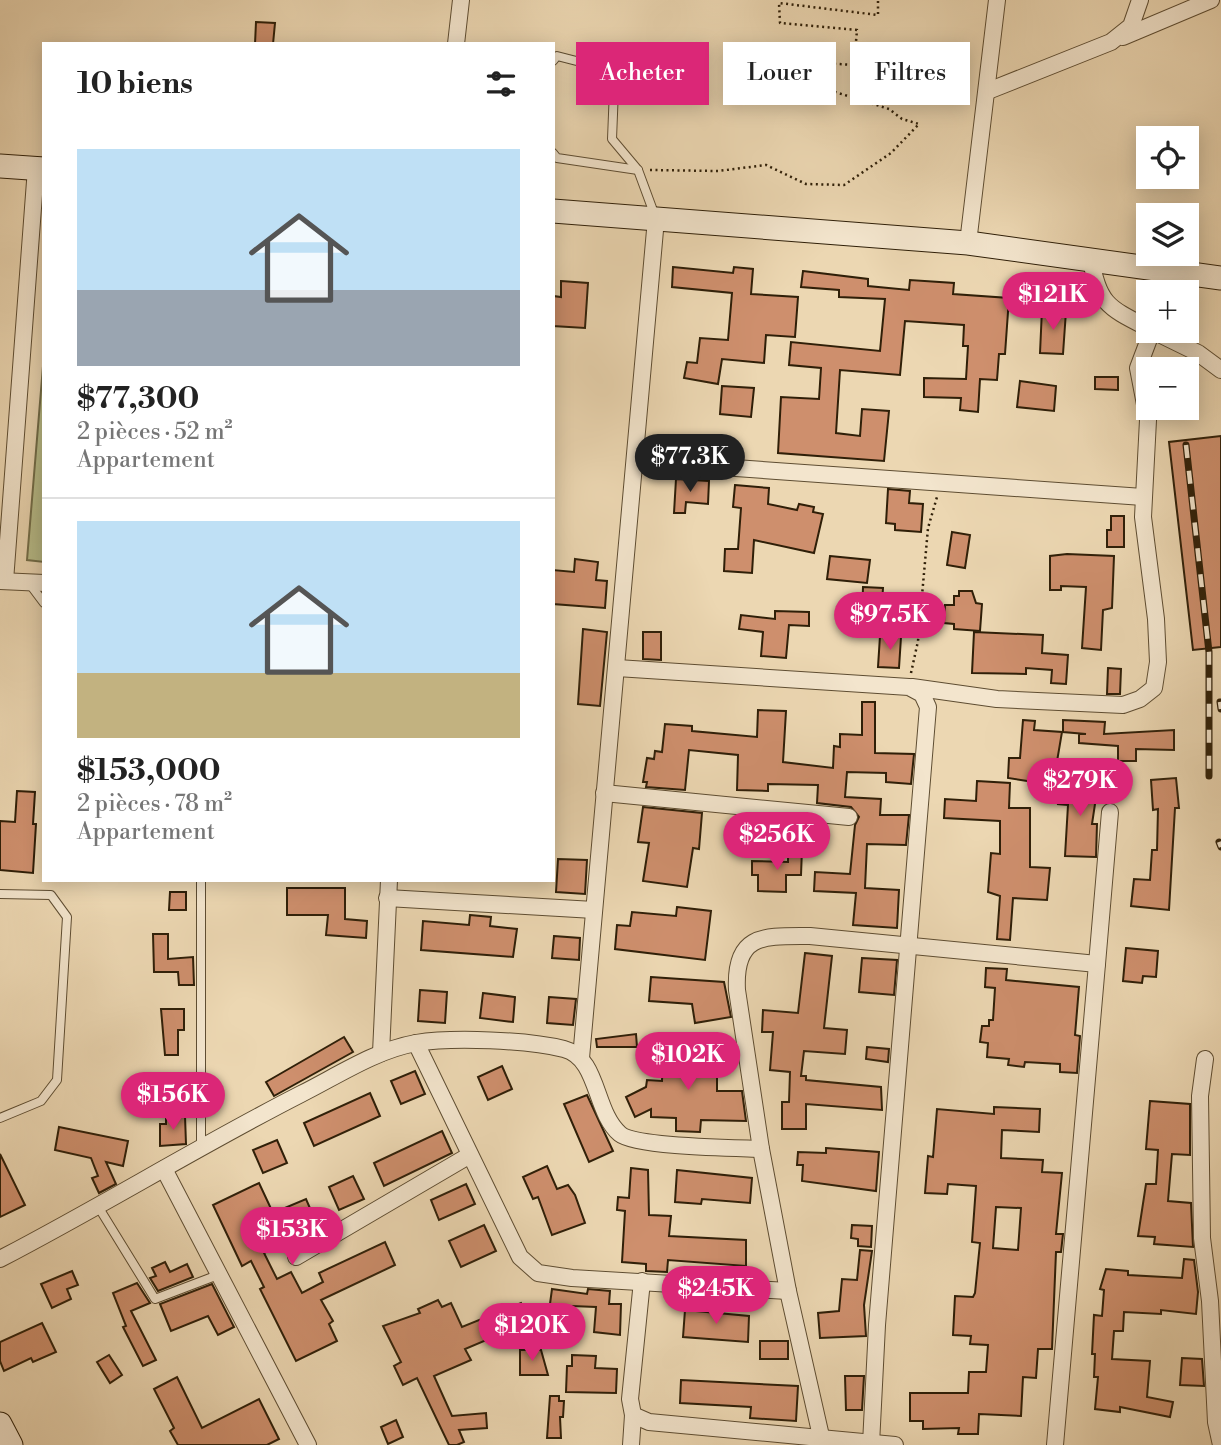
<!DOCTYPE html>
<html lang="fr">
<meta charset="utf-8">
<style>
:root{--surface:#fff;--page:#f2f2f2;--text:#222;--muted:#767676;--line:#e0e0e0;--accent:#db2777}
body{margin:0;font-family:"Libre Bodoni",serif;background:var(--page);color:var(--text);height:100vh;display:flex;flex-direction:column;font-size:26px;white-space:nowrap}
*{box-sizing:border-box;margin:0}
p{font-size:23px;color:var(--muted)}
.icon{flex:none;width:38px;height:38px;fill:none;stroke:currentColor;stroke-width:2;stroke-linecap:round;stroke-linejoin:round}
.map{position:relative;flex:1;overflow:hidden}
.drawer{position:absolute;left:42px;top:42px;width:513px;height:840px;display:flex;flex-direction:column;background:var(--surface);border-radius:0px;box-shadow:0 4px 18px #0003}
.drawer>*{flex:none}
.hud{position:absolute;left:576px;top:42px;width:539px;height:63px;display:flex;gap:14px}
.tools{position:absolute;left:1136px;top:126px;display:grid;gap:14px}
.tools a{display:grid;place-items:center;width:63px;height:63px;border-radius:0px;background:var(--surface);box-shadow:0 4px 18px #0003;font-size:35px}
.price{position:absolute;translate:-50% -60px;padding:0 16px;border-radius:24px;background:var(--accent);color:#fff;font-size:23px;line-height:46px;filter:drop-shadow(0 2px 4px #0008)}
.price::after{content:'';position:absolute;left:50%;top:42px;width:21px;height:16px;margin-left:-10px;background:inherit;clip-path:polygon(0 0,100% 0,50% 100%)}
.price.current{background:#222;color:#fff}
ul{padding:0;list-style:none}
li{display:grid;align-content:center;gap:14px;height:371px;padding:0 35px}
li+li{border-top:2px solid var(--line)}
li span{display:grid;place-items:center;height:217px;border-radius:0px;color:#555}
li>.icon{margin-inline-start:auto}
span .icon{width:126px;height:126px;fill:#fffc;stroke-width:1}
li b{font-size:30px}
h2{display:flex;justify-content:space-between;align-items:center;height:84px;padding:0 35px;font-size:30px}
.chip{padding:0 24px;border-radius:0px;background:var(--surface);box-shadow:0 4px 18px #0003;font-size:24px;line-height:63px}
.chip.current{background:var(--accent);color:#fff}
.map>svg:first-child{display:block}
.green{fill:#babe8a;stroke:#746e49;stroke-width:2}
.building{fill:#ce8f6d;stroke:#2f1f08;stroke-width:2;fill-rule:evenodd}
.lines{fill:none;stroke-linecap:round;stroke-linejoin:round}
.lane-casing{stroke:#5e4d32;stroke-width:10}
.street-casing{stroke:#5e4d32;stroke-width:18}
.secondary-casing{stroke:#2f1f08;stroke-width:25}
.path{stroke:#2f1f08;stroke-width:2.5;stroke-dasharray:2 3.5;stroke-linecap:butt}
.lane{stroke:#f3e5cd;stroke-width:8}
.street{stroke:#f3e5cd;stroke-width:16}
.secondary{stroke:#f3e5cd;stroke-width:23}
.rail-casing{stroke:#2f1f08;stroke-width:7}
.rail{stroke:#f3e5cd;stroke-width:4.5;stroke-dasharray:13;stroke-linecap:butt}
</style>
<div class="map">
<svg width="1221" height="1445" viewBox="0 0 1221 1445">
<rect width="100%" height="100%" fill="#ecd7b2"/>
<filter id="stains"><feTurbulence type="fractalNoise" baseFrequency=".00286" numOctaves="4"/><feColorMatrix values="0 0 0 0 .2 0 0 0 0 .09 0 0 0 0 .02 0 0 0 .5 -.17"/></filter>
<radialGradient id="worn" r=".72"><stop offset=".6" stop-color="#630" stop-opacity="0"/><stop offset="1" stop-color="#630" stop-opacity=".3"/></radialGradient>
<polygon class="green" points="44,354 44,562 27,560"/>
<g class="building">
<polygon points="256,22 275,23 273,44 255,44"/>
<polygon points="673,267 733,273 734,267 753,269 751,294 798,297 795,337 766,335 764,363 722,359 718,384 684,378 687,362 697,363 700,338 728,340 732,293 672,287"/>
<polygon points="803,271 868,279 868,286 909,290 910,280 954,283 953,294 1009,298 1005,354 999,354 997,380 980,379 978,412 960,410 961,398 924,397 924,378 966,379 968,346 963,346 964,325 905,321 900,375 840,370 836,433 860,436 862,409 889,411 884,461 778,453 781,397 819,399 821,368 789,365 791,342 880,351 885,299 839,297 839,290 801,287"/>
<polygon points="561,281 588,283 585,328 553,326 553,296 561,297"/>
<polygon points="1042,309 1066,311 1063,354 1040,353"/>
<polygon points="1095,377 1118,377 1118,390 1095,389"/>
<polygon points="1020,381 1056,386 1054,411 1017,407"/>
<polygon points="722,386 754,388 751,417 720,414"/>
<polygon points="1221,436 1221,647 1193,650 1169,442"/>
<polygon points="676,479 709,481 708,504 686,502 685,513 674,513"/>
<polygon points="735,485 769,488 768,504 797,510 799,504 814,507 813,512 823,514 814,553 754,540 752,573 724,571 725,549 738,549 741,508 733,507"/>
<polygon points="888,489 910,491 909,503 923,504 921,532 895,530 895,524 886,523"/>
<polygon points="1111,516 1124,516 1124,547 1107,547 1107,530 1111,530"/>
<polygon points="952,532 970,535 965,568 947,565"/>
<polygon points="1067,554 1114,556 1112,608 1103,610 1101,650 1082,648 1086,587 1061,586 1061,590 1050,590 1050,556"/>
<polygon points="830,556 870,560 867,583 827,579"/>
<polygon points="575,559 598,562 596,580 607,581 605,608 553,604 553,570 574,572"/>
<polygon points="863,587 883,588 881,618 862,618"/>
<polygon points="959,591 972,591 976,603 982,604 980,631 954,629 954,624 944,623 945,605 954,605 954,596 959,596"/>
<polygon points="775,611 809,612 809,626 789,625 786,658 761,656 763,632 739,629 741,615 775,619"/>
<polygon points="583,629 607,632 600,706 578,704"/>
<polygon points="643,632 661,632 661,660 643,659"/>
<polygon points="974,632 1043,635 1042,653 1068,655 1066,684 1051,683 1052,670 1026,668 1026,674 972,673"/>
<polygon points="880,636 901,637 899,668 878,667"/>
<polygon points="1108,668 1121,669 1120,694 1107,694"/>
<polygon points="862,702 875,702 875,753 914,754 911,784 886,782 886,773 847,772 845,797 881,799 880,815 909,815 906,845 867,844 865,888 899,890 897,928 853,925 856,893 814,891 815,872 850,874 855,825 859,817 851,807 817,803 818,785 768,784 768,791 737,790 738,755 689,750 685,790 646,787 647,782 643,782 647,758 654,759 655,751 662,752 665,724 692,726 692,731 757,737 758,710 786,711 783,762 833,768 834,746 840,747 840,734 862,735"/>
<polygon points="1023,720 1035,721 1034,730 1062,732 1053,785 1008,778 1009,758 1020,758"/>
<polygon points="1063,720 1105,722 1104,734 1174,730 1174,750 1136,749 1136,761 1118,761 1118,746 1079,743 1079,734 1086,734 1063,732"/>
<polygon points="1176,778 1179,808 1175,808 1169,910 1131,906 1134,879 1150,880 1152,850 1157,850 1158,809 1153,810 1151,780"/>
<polygon points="1062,779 1098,784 1092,824 1097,824 1096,857 1065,856 1068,805 1058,804"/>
<polygon points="977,781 1010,783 1009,808 1030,808 1030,867 1050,868 1047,900 1013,898 1010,940 997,939 1000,896 988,892 991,853 1000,854 1000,821 944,818 945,799 976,801"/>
<polygon points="17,791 35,792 33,824 36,824 33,873 0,870 0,821 15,822"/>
<polygon points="643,807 702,813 699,849 693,848 687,887 643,881 649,843 638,842"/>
<polygon points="740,823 754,823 753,849 739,849"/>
<polygon points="788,849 802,849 801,875 786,875 786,892 758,891 758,875 752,875 752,861 788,862"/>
<polygon points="558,859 587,860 585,894 556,892"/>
<polygon points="287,888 345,888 345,919 367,921 366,938 326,935 328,915 287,915"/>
<polygon points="170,892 186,892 186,910 169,910"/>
<polygon points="677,907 711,911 705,960 615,949 617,925 630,926 632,912 676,916"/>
<polygon points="470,915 491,917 490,926 517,929 513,957 421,950 423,921 469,925"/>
<polygon points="153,934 168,934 168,959 193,957 194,985 179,985 178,972 154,972"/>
<polygon points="554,936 580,938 579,960 552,958"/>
<polygon points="1126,948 1158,951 1156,977 1143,976 1142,983 1123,981"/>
<polygon points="805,953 832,956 824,1028 847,1030 845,1054 804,1051 801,1076 806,1076 806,1080 881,1087 882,1110 806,1104 806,1129 782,1129 782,1102 789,1102 790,1072 770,1070 773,1032 762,1032 763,1010 798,1013"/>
<polygon points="862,958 897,960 894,995 859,992"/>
<polygon points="986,968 1007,969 1006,980 1079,987 1075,1035 1080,1036 1077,1073 1060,1072 1060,1064 1025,1062 1024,1067 1008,1065 1009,1059 987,1057 988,1043 980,1042 982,1026 989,1026 989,1020 993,1020 995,988 985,987"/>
<polygon points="651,977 724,982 731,1017 695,1023 692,1004 649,1001"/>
<polygon points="420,990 447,992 445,1023 418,1021"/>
<polygon points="483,993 515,997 513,1022 480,1018"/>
<polygon points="549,997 576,999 573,1025 547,1023"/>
<polygon points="161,1009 184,1009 184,1030 178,1030 178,1055 165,1055"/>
<polygon points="636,1034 637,1047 597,1047 596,1039"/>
<polygon points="344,1037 353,1052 274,1096 266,1082"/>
<polygon points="695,1043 710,1043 710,1065 717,1065 717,1091 742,1091 746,1121 701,1120 700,1132 676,1131 676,1118 651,1117 651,1109 635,1117 626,1097 646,1087 647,1080 662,1081 663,1048 695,1049"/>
<polygon points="867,1047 889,1049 888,1062 866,1059"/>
<polygon points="502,1066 512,1089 488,1100 478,1077"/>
<polygon points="415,1071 425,1094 401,1104 391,1081"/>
<polygon points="370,1093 380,1116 314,1146 304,1123"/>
<polygon points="587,1095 613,1151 589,1162 564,1104"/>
<polygon points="1150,1101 1190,1104 1190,1155 1172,1154 1168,1201 1191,1203 1193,1247 1154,1244 1155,1237 1138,1236 1146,1184 1156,1184 1158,1150 1146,1149"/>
<path d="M 994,1107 L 1040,1109 L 1039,1132 L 1002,1130 L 1001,1158 L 1043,1160 L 1042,1172 L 1062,1173 L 1056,1234 L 1063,1234 L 1061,1252 L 1056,1252 L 1052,1349 L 1038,1349 L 1036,1378 L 1023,1377 L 1021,1416 L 979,1414 L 978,1434 L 958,1434 L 959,1428 L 923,1429 L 923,1421 L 910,1421 L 910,1393 L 968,1393 L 969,1372 L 986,1372 L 988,1345 L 970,1344 L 971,1336 L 953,1335 L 955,1296 L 973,1297 L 975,1293 L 980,1243 L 972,1242 L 976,1186 L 948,1184 L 947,1194 L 925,1193 L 928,1156 L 933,1157 L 937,1109 L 994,1114 ZM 996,1207 L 1021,1208 L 1018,1250 L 993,1248 Z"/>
<polygon points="185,1116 186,1144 160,1146 160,1124 166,1124 166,1117"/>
<polygon points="59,1127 128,1141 123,1166 106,1162 116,1184 99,1193 92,1178 98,1176 91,1158 55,1150"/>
<polygon points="442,1131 452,1153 384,1186 374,1163"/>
<polygon points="277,1140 287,1163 263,1173 253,1150"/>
<polygon points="826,1148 879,1152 876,1191 802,1181 803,1165 797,1165 798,1152 826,1153"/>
<polygon points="0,1154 25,1205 0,1217"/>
<polygon points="547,1166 557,1189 568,1185 575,1195 585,1223 552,1235 538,1197 533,1199 523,1177"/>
<polygon points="631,1168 648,1170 649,1215 671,1216 669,1236 746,1240 746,1266 668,1260 667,1272 646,1271 646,1264 622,1262 625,1211 617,1210 618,1197 629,1198"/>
<polygon points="677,1170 752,1178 750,1203 702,1199 701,1204 675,1202"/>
<polygon points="353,1176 364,1199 339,1210 329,1187"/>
<polygon points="259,1183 273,1213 306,1199 316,1222 275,1240 278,1246 264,1253 277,1279 291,1272 302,1293 323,1282 319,1273 385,1242 395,1265 321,1300 333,1321 329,1324 337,1341 296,1361 260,1289 264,1287 251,1261 242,1266 213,1205"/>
<polygon points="466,1184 475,1204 439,1220 431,1200"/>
<polygon points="484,1225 496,1251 461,1267 449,1241"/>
<polygon points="852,1225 872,1226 871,1247 858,1246 858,1239 851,1238"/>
<polygon points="860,1250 872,1251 864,1305 866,1336 820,1338 818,1313 839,1311 842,1279 857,1280"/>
<polygon points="1184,1259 1194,1260 1198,1292 1196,1314 1161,1310 1161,1314 1124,1312 1123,1331 1114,1331 1112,1359 1150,1361 1147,1397 1173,1402 1170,1417 1120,1407 1120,1412 1095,1409 1098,1377 1094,1377 1095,1354 1092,1354 1094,1315 1102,1316 1104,1290 1100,1289 1106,1269 1128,1271 1128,1275 1182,1278"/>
<polygon points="165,1262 170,1272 187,1264 193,1277 158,1291 150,1278 156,1276 152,1268"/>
<polygon points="72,1271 78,1285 67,1289 71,1299 52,1308 41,1284"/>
<polygon points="137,1283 150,1303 131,1311 156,1360 143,1366 123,1327 126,1326 113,1293"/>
<polygon points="212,1284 234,1327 218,1335 208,1316 171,1331 160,1304"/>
<polygon points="552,1289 587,1294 588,1289 610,1291 609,1304 621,1304 620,1335 594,1332 596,1307 572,1306 568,1329 547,1326"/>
<polygon points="438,1300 442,1307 451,1303 462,1327 521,1303 529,1322 465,1349 471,1360 434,1376 452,1416 486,1413 487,1428 459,1430 464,1442 457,1445 449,1445 417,1378 403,1385 394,1366 401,1362 383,1326 420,1313 418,1309"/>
<polygon points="685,1310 749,1316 748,1342 683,1337"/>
<polygon points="42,1323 56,1352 33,1362 31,1358 4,1371 0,1361 0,1342"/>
<rect x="760" y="1341" width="28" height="18"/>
<polygon points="520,1350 541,1350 548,1375 520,1375"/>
<polygon points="109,1355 122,1375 110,1383 97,1362"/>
<polygon points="572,1355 596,1356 595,1368 617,1369 616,1393 566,1392 567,1366 572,1366"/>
<polygon points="1182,1358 1202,1359 1204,1386 1180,1385"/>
<polygon points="845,1376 864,1376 862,1410 846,1410"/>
<polygon points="177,1377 202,1428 259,1399 279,1439 267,1445 178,1445 170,1431 174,1428 154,1389"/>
<polygon points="681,1380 798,1386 796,1421 750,1418 751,1407 680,1403"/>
<polygon points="550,1396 559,1396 559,1401 564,1401 563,1417 560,1417 561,1438 547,1438"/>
<polygon points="396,1420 403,1437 388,1444 381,1427"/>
</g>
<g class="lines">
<g class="lane-casing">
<g id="lane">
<polyline points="553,61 557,56 596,66 614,89 612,139 638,170 655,216"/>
<polyline points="553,153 557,158 638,170"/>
<polyline points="29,583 44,603"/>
<polyline points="201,880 201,1145"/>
<polyline points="0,894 51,895 67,917 57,1080 41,1101 0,1118"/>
<polyline points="99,1208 155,1299 218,1275"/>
</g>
</g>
<g class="street-casing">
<g id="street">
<polyline points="1123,37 1211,0"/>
<polyline points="456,44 461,0"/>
<polyline points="988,91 1111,42 1131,26 1140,0"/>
<polyline points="968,243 997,0"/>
<path d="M 1091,259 C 1098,304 1109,308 1148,328"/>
<polyline points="1153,331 1198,353 1221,370"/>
<polyline points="636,461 1143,497"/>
<polyline points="0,581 44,583"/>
<polyline points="5,581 36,168"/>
<polyline points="617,668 909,687 922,694 928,707 877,1325 871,1444"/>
<polyline points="912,687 997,699 1123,705 1140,699 1154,688 1158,662 1156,619 1143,517 1148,420 1138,368 1152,331"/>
<polyline points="604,793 849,817"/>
<polyline points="387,898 594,910"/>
<polyline points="1097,964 1110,812"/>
<polyline points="416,1043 520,1257 538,1273 572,1278 788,1291"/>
<polyline points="381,1053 389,880"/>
<polyline points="581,1058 656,219"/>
<polyline points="1205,1059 1200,1096 1202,1238 1210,1301 1216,1422 1221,1445"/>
<polyline points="164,1169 308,1445"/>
<polyline points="296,1257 470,1155"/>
<path d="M 0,1259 C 102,1206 199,1146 301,1094 C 337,1076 376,1050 416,1043 C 453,1037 528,1040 564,1049 C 599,1058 594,1112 620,1134 C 636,1147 736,1148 761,1149"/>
<polyline points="642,1281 630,1399 633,1415 649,1422 895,1445"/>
<polyline points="631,1445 633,1415"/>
<path d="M 823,1445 L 788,1291 L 761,1149 L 737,990 C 734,933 764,936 810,936 L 1097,964 L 1055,1445"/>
</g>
</g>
<g class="secondary-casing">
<g id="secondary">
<polyline points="0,166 44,169"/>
<polyline points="553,211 968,243 1221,278"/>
<polyline points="0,1424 11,1445"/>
</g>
</g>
<g class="path">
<polyline points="650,170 718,171 766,165 806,184 844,185 891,153 919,124 902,119 889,109 832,91 812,66 773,60 854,65 857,30 780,23 779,3 878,15 878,0"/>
<polyline points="911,673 918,641 928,528 937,497"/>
</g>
<use href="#lane" class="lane"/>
<use href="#street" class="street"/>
<use href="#secondary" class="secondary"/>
<g class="rail-casing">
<g id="rail">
<polyline points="1186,445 1209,652 1209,776"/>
<polyline points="1220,702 1221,709"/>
<polyline points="1219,842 1221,847"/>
</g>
</g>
<use href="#rail" class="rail"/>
</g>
<rect width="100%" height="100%" filter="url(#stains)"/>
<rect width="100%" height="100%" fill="url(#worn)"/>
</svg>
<div class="tools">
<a><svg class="icon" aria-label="locate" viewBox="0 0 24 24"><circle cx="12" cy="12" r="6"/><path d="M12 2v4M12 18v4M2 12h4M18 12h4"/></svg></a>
<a><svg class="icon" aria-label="layers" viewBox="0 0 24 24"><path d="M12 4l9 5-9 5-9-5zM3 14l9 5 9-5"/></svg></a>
<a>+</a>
<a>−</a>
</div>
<b class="price" style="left:1053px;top:332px">$121K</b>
<b class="price current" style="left:690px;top:494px">$77.3K</b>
<b class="price" style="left:890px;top:652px">$97.5K</b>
<b class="price" style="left:1080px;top:818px">$279K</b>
<b class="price" style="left:777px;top:872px">$256K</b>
<b class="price" style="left:688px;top:1092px">$102K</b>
<b class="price" style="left:173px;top:1132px">$156K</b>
<b class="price" style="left:292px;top:1267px">$153K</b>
<b class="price" style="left:716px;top:1326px">$245K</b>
<b class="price" style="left:532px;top:1363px">$120K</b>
<div class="hud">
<a class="chip current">Acheter</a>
<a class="chip">Louer</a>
<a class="chip">Filtres</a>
</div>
<section class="drawer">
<h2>10 biens<svg class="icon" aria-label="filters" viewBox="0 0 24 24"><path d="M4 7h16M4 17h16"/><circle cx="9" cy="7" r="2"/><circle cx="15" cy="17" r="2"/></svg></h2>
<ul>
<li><span style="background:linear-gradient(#bfe0f5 65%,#9aa5b1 0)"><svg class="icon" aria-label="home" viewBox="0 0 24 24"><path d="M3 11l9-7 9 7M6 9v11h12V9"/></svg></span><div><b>$77,300</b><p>2 pièces · 52 m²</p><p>Appartement</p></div></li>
<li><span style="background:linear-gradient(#bfe0f5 70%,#c2b280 0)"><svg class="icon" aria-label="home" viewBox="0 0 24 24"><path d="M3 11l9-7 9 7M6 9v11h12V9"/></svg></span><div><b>$153,000</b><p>2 pièces · 78 m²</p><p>Appartement</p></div></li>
</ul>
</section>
</div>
